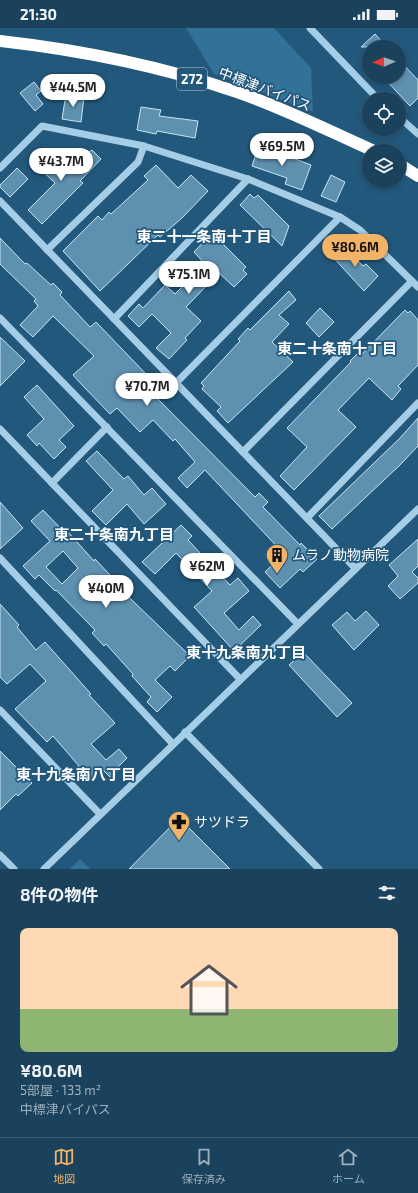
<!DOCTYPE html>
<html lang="ja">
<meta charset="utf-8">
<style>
:root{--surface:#1a425d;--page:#274d66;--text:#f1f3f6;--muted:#9fb0bc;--line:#385b72;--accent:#f2b367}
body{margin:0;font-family:"Exo 2","Noto Sans JP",sans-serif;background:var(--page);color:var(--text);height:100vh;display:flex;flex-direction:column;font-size:15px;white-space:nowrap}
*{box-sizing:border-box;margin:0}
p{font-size:13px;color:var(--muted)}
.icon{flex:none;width:22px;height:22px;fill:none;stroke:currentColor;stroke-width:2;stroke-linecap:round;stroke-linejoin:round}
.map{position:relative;height:841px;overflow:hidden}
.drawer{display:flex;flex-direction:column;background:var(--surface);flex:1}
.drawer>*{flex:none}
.needle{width:26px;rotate:268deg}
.buttons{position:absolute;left:362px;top:12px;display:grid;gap:8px}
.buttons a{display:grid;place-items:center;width:44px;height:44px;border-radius:50%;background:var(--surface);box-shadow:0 2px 6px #0003,0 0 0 1px var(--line);font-size:20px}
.price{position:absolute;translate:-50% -34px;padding:0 9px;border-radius:14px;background:#fff;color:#222;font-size:13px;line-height:26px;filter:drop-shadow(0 1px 2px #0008)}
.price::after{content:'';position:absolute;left:50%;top:24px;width:12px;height:9px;margin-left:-6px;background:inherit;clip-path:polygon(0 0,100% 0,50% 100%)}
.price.current{background:var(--accent);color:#111}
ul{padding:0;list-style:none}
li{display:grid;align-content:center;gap:8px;height:212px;padding:0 20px}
li span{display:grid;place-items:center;height:124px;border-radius:8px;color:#555}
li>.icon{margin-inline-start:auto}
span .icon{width:72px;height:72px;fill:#fffc;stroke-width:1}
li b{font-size:17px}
h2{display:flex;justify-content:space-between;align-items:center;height:48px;padding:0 20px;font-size:17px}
.status{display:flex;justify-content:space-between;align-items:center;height:28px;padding:0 20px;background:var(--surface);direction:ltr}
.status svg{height:11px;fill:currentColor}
.dock{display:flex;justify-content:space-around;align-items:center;height:56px;border-top:1px solid var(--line);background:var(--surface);font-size:11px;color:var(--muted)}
.dock a{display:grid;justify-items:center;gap:2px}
.dock .current{color:var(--accent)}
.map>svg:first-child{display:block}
.green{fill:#327198}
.building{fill:#5e90af;stroke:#c8e4f5;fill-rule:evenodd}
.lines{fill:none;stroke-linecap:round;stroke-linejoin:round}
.minor{stroke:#a5cde6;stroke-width:7}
.highway{stroke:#fff;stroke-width:12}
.labels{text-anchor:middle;stroke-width:3.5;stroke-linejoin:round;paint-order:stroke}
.shield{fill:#22587c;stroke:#bdcdd8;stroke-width:1}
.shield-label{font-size:13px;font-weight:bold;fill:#fff}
.street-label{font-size:14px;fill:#fff;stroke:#22587c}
.poi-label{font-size:14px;fill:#fff;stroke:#22587c;text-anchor:start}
.neighbourhood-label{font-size:15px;font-weight:bold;fill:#fff;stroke:#22587c}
</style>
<div class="status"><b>21:30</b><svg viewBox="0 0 49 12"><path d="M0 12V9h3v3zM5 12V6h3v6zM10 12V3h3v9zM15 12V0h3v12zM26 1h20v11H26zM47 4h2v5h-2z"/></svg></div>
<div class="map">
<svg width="418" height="841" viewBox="0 0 418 841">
<rect width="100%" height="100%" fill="#22587c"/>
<g class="green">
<polygon points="186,0 274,0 311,40 313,84 214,46"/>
<polygon points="80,831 90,841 70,841"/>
</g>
<g class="building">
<polygon points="375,6 387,19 361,19"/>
<polygon points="399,32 418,52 418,70 410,78 383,49 399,49"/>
<polygon points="34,54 41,63 36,67 43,76 35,83 20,65"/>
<polygon points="66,66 84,69 81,94 62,91"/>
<polygon points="141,79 161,82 159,88 198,93 195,110 157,103 156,106 137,102"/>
<polygon points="259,117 311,137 302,162 285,156 287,150 252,138"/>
<polygon points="50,121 69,141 87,122 89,124 92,122 101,131 80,153 83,155 42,196 28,182 55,155 35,136"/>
<polygon points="156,137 178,160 191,147 208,163 182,190 160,209 158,207 100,263 63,223 98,188 102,192 109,184 111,186 148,152 144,148"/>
<polygon points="17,140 28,151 10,169 0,159 0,157"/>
<polygon points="331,147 345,154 336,174 321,168"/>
<polygon points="250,166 254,170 258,167 289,198 282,218 240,177"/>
<polygon points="212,205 246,239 243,242 247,246 234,259 219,245 186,279 201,293 185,310 187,312 169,331 156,320 171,305 152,286 139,299 128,288 139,276 143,280 165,257 175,266 205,236 194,224"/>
<polygon points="0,210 25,236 27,235 51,257 53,255 62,264 60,267 90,299 96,294 147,347 143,352 145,354 143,356 255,469 259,465 268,474 263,479 300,517 301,515 317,531 303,544 300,541 280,560 265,544 284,526 205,442 187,460 178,450 195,434 175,411 173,413 153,392 140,404 117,380 110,386 83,358 73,347 94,328 53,288 33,309 20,297 38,278 34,273 36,271 0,236"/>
<polygon points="342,217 363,238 366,236 378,248 364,263 331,227"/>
<polygon points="289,263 296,272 279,287 289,296 272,314 293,334 228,395 217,383 221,379 202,361 204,358 201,355 240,313 238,311 248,300 250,302"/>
<polygon points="320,280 334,294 319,309 306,295"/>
<polygon points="405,282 408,285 410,283 418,292 418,337 398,358 401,361 392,372 369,350 338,382 356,399 294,462 280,448 307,419 287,400 351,334 350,333 358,325 360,328"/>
<polygon points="0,309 25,333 0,358"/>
<polygon points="37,357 74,398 59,412 66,419 54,431 39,415 37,418 27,407 44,391 24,369"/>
<polygon points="418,390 418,418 400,437 332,501 319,488 400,410"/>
<polygon points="97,423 124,451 128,448 144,467 152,460 166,476 144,496 127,476 106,497 92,483 113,462 86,433"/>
<polygon points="0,474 23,500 0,521"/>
<path d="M 43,482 L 67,507 L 69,505 L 94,533 L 95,531 L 110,547 L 108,549 L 190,628 L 175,643 L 170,638 L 155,652 L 172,669 L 157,684 L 147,674 L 151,669 L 132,648 L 133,646 L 106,616 L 104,618 L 92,605 L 95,602 L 56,562 L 55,563 L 39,547 L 35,551 L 23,538 L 50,513 L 31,493 ZM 63,523 L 78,540 L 62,556 L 46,539 Z"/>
<polygon points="181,497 192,508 188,512 230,557 238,550 249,563 224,585 239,602 253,588 261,597 234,623 194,579 212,563 176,525 155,546 142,534"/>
<polygon points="418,511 418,538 412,544 418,550 418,555 400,571 388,558 398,548 389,537"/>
<polygon points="0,576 19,597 17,599 36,622 45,614 91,666 89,667 115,695 91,716 106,732 119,721 127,730 117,740 119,742 111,750 102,741 89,754 76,740 79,738 53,708 47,714 15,681 46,653 30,636 7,656 0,649"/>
<polygon points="366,583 379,597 354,622 332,597 347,584 355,593"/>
<polygon points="303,624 352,675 337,689 289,637"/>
<polygon points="0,723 32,755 18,768 16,766 0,782"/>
<polygon points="179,790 230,841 129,841"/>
</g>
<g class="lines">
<g class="minor">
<polyline points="310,0 378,71"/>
<polyline points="399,89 418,106"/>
<polyline points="0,140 42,98 144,118 248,151 340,189 360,202 418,259"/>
<polyline points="0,173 355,540"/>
<polyline points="47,222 138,134 144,118"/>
<polyline points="0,290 297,595"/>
<polyline points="114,291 248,151"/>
<polyline points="176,355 340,189"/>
<polyline points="0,401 240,651"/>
<polyline points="243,424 412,253"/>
<polyline points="52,455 107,399"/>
<polyline points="307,490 418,375"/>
<polyline points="0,530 173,716"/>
<polyline points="0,682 100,786"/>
<polyline points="185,704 319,841"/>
<polyline points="0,827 14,841"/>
<polyline points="44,841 418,481"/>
</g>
<g class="highway">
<path d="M 0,13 C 81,22 160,38 237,64 C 284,80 329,103 374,123"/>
<polyline points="399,136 418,148"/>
</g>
</g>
<defs>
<g id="building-pin" transform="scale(1.15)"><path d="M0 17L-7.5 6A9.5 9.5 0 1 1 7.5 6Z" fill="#f2b367" stroke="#22587c"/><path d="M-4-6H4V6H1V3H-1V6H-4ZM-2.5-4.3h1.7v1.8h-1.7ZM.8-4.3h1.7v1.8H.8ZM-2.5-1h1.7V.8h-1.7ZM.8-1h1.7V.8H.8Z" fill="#111"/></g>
<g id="pharmacy-pin" transform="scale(1.15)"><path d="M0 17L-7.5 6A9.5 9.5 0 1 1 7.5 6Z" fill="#f2b367" stroke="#22587c"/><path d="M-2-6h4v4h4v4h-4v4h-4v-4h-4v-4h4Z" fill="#111"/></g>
</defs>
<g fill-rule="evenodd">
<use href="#building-pin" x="277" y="527"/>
<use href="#pharmacy-pin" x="179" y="794"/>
</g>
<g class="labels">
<rect class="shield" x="177" y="40" width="30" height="22" rx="3"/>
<g class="shield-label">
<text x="192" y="56">272</text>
</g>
<g class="street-label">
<text transform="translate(265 61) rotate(21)" y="5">中標津バイパス</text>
</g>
<g class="poi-label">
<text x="292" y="532">ムラノ動物病院</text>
<text x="194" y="799">サツドラ</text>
</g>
<g class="neighbourhood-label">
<text x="204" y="214">東二十一条南十丁目</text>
<text x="337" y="326">東二十条南十丁目</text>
<text x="114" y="512">東二十条南九丁目</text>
<text x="246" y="630">東十九条南九丁目</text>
<text x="76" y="752">東十九条南八丁目</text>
</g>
</g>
</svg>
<div class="buttons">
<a><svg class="needle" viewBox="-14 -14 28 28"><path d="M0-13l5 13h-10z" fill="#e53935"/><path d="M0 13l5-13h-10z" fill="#9fb0bc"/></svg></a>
<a><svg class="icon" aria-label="locate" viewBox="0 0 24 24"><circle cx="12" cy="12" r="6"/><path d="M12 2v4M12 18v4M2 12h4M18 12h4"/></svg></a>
<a><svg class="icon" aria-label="layers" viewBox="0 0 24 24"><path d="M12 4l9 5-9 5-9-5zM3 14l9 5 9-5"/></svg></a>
</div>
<b class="price" style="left:73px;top:80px">¥44.5M</b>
<b class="price" style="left:282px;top:139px">¥69.5M</b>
<b class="price" style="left:61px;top:154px">¥43.7M</b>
<b class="price current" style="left:355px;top:240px">¥80.6M</b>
<b class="price" style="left:189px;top:267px">¥75.1M</b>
<b class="price" style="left:147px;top:379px">¥70.7M</b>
<b class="price" style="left:207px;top:559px">¥62M</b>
<b class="price" style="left:106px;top:581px">¥40M</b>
</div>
<section class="drawer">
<h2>8件の物件<svg class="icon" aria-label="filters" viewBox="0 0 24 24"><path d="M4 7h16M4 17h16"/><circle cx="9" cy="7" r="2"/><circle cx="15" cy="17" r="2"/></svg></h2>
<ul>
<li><span style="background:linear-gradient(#ffd9b3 65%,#8fb573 0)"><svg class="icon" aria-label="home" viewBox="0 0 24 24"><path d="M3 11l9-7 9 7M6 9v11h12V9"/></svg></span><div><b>¥80.6M</b><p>5部屋 · 133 m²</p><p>中標津バイパス</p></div></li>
</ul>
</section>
<nav class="dock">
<a class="current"><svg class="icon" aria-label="map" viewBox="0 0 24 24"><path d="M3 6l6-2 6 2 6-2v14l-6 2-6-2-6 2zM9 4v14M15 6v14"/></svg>地図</a>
<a><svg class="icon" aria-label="saved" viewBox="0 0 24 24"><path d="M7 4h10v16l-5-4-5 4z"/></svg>保存済み</a>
<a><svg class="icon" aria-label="home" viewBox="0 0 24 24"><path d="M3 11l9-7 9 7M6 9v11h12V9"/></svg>ホーム</a>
</nav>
